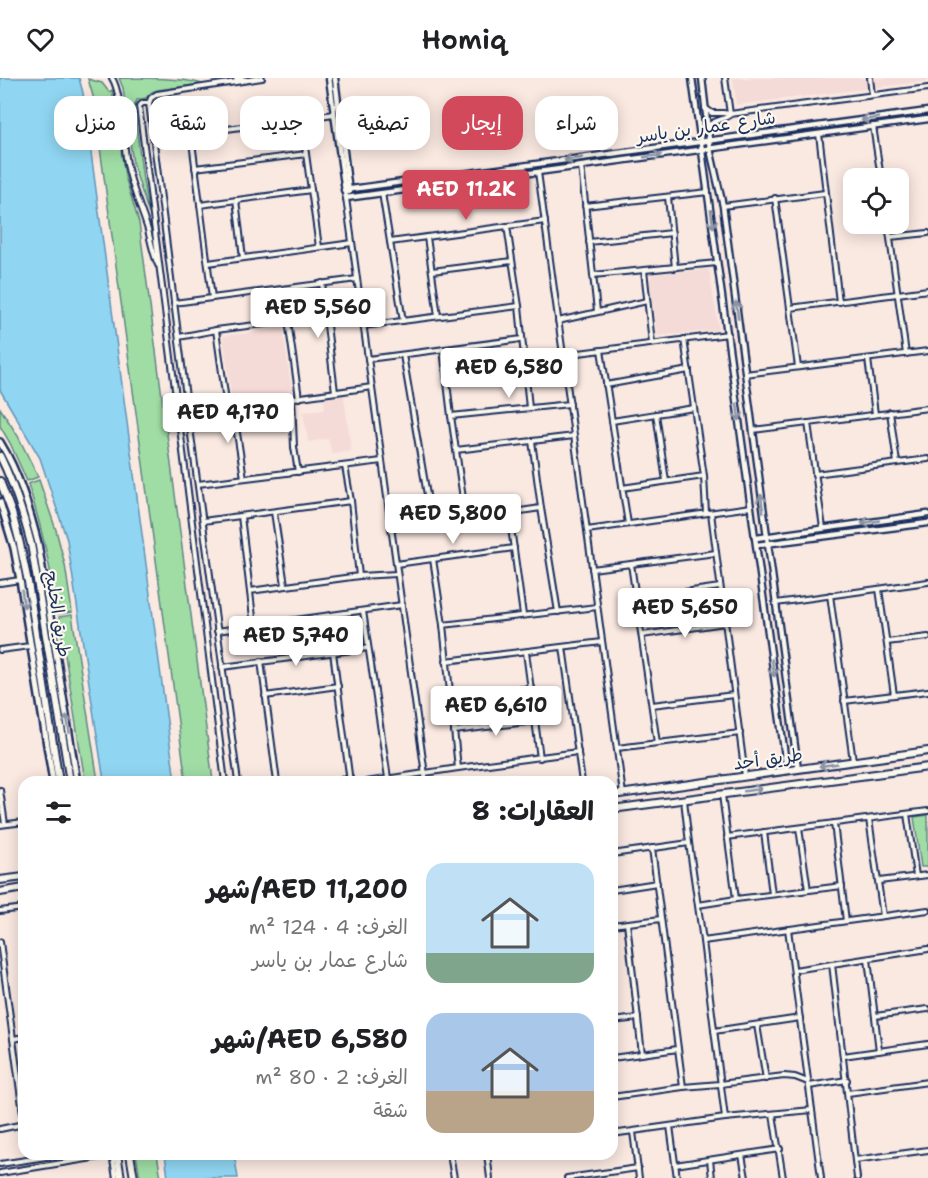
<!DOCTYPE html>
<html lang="ar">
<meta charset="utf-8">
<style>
:root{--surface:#fff;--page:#f2f2f2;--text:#202124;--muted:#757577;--accent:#d1495b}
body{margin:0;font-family:"Shantell Sans","Playpen Sans Arabic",sans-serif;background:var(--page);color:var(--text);direction:rtl;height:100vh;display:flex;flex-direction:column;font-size:22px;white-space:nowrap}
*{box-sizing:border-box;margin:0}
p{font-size:20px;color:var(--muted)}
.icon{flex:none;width:33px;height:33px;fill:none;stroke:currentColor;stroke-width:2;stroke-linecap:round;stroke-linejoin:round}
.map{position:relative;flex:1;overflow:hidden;direction:ltr}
.side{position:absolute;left:18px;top:698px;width:600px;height:384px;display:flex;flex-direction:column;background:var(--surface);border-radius:18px;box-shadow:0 3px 15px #0003;direction:rtl}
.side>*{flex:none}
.guide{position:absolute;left:18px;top:18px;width:600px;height:54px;direction:rtl;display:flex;gap:12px}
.tools{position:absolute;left:843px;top:90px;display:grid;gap:12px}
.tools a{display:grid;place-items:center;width:66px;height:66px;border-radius:12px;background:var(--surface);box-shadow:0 3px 15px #0003;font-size:30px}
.price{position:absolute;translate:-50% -51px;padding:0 14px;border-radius:6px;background:#fff;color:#222;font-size:20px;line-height:39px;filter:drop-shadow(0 2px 3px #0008)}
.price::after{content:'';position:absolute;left:50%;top:36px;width:18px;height:14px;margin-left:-9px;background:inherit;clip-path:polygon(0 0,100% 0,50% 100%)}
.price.active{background:var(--accent);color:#fff}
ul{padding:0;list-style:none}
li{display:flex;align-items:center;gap:18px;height:150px;padding:0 24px}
li span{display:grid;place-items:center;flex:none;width:168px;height:120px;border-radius:18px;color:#555}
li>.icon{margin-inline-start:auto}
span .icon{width:72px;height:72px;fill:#fffc;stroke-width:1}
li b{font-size:26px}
h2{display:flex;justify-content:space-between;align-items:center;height:72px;padding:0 24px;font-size:26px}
.chip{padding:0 21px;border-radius:18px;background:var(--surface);box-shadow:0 3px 15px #0003;font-size:21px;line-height:54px}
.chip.active{background:var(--accent);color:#fff}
header{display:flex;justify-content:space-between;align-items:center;height:78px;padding:0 24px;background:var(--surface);font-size:27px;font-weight:600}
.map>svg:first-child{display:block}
.built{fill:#f5dbd7}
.green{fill:#a0dda5;stroke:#5e8682;stroke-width:1.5}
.water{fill:#90d6f2;stroke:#6193b7;stroke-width:1.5}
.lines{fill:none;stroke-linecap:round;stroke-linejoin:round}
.minor-casing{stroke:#1b2f5e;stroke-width:8}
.tertiary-casing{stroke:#1b2f5e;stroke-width:9}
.secondary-casing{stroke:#1b2f5e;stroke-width:10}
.primary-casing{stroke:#1b2f5e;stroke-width:10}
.minor{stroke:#fbf7ec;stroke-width:4}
.tertiary{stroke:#fbf7ec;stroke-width:4.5}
.secondary{stroke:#fbf7ec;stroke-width:5}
.primary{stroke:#fbf7ec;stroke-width:6}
.oneway{stroke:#8b93a5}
.labels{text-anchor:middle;stroke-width:4.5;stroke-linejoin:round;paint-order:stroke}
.street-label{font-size:18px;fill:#1b2f5e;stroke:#fbf7ec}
</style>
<header><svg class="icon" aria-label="forward" viewBox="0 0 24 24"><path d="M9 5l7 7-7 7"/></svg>Homiq<svg class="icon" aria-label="heart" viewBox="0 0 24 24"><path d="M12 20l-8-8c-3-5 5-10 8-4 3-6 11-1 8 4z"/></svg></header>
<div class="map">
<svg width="928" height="1100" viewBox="0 0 928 1100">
<rect width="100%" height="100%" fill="#fae9e1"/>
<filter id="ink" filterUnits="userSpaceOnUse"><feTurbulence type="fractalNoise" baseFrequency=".0167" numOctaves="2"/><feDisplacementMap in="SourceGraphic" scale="12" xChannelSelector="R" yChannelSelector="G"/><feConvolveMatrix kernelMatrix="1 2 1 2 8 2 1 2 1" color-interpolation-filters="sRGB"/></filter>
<g filter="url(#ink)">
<g class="built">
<polygon points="733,0 928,0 928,3 736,27"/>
<polygon points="709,191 719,252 657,258 649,202 653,196"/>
<polygon points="283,251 292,315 232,323 223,258"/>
<polygon points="344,317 351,373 332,376 328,361 308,364 303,334 325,331 323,320"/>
</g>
<g class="green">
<path d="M 119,0 C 137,0 188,0 202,6 L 158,12 L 152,14 L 146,20 L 137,22 L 134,29 L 143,103 L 149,136 L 133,86 L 123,10 Z"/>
<polygon points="88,1 102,5 109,14 112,12 125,98 139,145 213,703 186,703 93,18"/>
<polygon points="0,330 18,358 38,399 27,403 10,365 0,348"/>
<path d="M 39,402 L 56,452 L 65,487 L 72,534 L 58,536 C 51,492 42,449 28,406 Z"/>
<polygon points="72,537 98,703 85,703 59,539"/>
<polygon points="928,737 928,789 921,789 914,739"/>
<polygon points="136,1076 157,1076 161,1100 140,1100"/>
</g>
<g class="water">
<polygon points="0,0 79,0 83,15 175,703 104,703 67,462 40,380 0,312"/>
<polygon points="165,1076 234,1076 238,1100 168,1100"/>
</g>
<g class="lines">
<g class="minor-casing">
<g id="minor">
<path d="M 112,0 C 122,15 123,65 127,86 C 131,108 141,130 148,152 C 151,164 153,176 158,187"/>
<polyline points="725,0 730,36"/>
<polyline points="870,0 872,17"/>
<polyline points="149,25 143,25 139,28 225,704"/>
<polyline points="705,30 712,35 723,35 730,36 928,10"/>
<polyline points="301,40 319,169"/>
<polyline points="873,48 881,100"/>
<path d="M 707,49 C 715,41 722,43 730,37"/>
<polyline points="191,56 212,220"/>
<polyline points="819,56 839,224"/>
<polyline points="153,60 191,56 334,36"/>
<polyline points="581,88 597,233"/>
<polyline points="195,90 306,76"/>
<polyline points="538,94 623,716"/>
<polyline points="382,115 403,243"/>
<polyline points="668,119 675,190"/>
<polyline points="346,120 426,704"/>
<polyline points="775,120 798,289"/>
<polyline points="236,122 243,180"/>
<polyline points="200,127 311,112"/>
<polyline points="585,128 708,114"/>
<polyline points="723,128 825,115"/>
<polyline points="888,146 906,276"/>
<polyline points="507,148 519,228 529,330"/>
<polyline points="427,159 438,238"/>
<polyline points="890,159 928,155"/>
<polyline points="390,164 545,143"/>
<polyline points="589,164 672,155"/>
<polyline points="208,185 352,165"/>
<polyline points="644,192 652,265"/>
<polyline points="432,193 512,183"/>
<polyline points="593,197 717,185"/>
<polyline points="322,205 335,314"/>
<polyline points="174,225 357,201"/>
<polyline points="790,230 928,212"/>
<polyline points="288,243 299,320"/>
<polyline points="558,243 647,223"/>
<polyline points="363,248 519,228"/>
<polyline points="216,252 227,330"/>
<polyline points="179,259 216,252 326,238"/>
<polyline points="443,271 451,338 466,441"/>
<polyline points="601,272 628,446"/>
<polyline points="403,277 432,446"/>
<polyline points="563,277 728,256"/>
<polyline points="368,281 522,261"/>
<polyline points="868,281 875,336"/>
<polyline points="745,296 928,273"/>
<polyline points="606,307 689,292"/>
<polyline points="292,321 294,369 298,394"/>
<polyline points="233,329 244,400"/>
<polyline points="890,334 897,385"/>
<polyline points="188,335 372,309"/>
<polyline points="656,336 666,403"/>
<polyline points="451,338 570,326"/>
<polyline points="612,343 694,330"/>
<polyline points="808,345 823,450"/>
<polyline points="753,352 928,330"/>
<polyline points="532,363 541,430 558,534"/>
<polyline points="456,372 574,358"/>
<polyline points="345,388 351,423 359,498"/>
<polyline points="815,396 928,381"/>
<polyline points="704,398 706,435"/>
<polyline points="198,406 382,383"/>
<polyline points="622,410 704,398 684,261"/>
<polyline points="274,434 285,507"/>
<polyline points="509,435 523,537"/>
<polyline points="711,435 745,698"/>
<polyline points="241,438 254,548"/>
<polyline points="203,443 351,423"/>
<polyline points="391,450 432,446 541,430"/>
<polyline points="587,452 751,429"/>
<polyline points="433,481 443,547 458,690"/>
<polyline points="396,486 514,470"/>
<polyline points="631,486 657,665"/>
<polyline points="592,491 716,475"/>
<polyline points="0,505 20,502"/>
<polyline points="879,511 894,617"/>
<polyline points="250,513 359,498 397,496"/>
<polyline points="830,517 853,683"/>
<polyline points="636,521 720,509"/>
<polyline points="776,525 928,504"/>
<polyline points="363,533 388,700"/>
<polyline points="443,547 597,529"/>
<polyline points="217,553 402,527"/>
<polyline points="642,557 725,545"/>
<polyline points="887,564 928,559"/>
<polyline points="563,569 582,704"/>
<polyline points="0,572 30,568"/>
<polyline points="333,574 350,704"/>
<polyline points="526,574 540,680"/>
<polyline points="261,583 277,704"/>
<polyline points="446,583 602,564"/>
<polyline points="222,589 368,570"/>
<polyline points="265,618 338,608"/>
<polyline points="450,620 531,610"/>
<polyline points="844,623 928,613"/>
<polyline points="652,627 734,617"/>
<polyline points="454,653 535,643"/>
<polyline points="617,670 740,655"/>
<polyline points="238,704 188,335 149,25 151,20 157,16 262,0"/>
<polyline points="329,704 350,700"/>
<polyline points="366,704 458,690 578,674"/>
<polyline points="0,712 5,746"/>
<polyline points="722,717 736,821"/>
<polyline points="684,722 689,765 703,863 725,1040"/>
<polyline points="907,736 916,798"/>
<polyline points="869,741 883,838"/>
<polyline points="834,745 846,843"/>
<polyline points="0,747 24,744"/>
<polyline points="799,750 808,812"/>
<polyline points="764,754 772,816"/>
<polyline points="727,759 928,733"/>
<polyline points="652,770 683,1009"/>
<polyline points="612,776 689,765"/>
<polyline points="879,803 928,797"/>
<polyline points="612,812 657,805"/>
<polyline points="698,827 736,821 842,808"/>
<polyline points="0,833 24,830"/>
<polyline points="627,845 642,976"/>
<polyline points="612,847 661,841"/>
<polyline points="788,851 821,1100"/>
<polyline points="703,863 928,832"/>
<polyline points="0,864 24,1043"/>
<polyline points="868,881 879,973"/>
<polyline points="832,886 857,1100"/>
<polyline points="794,892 928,871"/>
<polyline points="875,938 928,931"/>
<polyline points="612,943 638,940"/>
<polyline points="757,947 766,1001"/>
<polyline points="714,953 800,940"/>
<polyline points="13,961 24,959"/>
<polyline points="843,978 928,966"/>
<polyline points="612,980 678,971"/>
<polyline points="809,1008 847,1002"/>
<polyline points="848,1015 928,1004"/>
<polyline points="612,1019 683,1009 720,1006 784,998 795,999 808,1004"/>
<polyline points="773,1036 783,1100"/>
<polyline points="670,1048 677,1100"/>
<polyline points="0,1051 24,1046"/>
<polyline points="633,1054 639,1100"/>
<polyline points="612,1056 725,1040 812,1032"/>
<polyline points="112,1076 116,1100"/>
<polyline points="450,1076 454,1100"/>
<polyline points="487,1076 490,1100"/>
<polyline points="742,1077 746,1100"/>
<polyline points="710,1082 712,1100"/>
<polyline points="855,1082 928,1072"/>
<polyline points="0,1086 66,1076"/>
<polyline points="675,1087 780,1071"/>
<polyline points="0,1095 112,1077"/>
<polyline points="567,1100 638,1090"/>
</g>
</g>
<g class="tertiary-casing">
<g id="tertiary">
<polyline points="236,0 246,2"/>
<polyline points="329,0 346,120 928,41"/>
<polyline points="335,0 349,114"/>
<polyline points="692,0 787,693"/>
<polyline points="702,0 710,71 723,128 798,691"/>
<polyline points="344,112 928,33"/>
<polyline points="756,460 928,436"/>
<polyline points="757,467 928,445"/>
</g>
</g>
<g class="secondary-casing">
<g id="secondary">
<path d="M 0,364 C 19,395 29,430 38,465 L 77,704"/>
<polyline points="0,424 14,470 20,502 53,704"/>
</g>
</g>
<g class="primary-casing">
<g id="primary">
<path d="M 0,378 C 14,406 23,435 31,466 L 70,704"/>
<polyline points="0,403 12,435 20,466 28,504 59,704"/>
<polyline points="612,717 928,673"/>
<polyline points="612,731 928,689"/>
<polyline points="0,802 24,799"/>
<polyline points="0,814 24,810"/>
<polyline points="117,1076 121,1100"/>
<polyline points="130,1076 134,1100"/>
</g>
</g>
<use href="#minor" class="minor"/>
<use href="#tertiary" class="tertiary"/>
<use href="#secondary" class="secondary"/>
<use href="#primary" class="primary"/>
</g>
<defs><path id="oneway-shaft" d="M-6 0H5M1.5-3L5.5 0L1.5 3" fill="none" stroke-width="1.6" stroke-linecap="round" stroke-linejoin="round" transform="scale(1.5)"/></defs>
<g class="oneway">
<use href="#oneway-shaft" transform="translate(870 41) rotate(172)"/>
<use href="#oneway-shaft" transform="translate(653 78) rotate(-8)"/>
<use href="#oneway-shaft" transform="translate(573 81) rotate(172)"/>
<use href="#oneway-shaft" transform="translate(712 141) rotate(82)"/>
<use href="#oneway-shaft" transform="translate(737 232) rotate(-98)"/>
<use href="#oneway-shaft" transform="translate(738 334) rotate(82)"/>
<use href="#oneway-shaft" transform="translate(762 425) rotate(-98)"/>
<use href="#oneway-shaft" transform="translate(870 444) rotate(172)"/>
<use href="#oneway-shaft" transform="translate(23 521) rotate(82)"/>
<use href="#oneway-shaft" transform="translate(773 590) rotate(82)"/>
<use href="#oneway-shaft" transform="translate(68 646) rotate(-100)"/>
<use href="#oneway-shaft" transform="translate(828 687) rotate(172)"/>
<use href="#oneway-shaft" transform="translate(753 712) rotate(-8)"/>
</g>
</g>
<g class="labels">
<g class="street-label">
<text transform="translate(706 49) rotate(-8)" y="6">شارع عمار بن ياسر</text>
<text transform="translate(58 536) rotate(81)" y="6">طريق الخليج</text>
<text transform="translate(768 681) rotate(-8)" y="6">طريق أحد</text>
</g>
</g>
</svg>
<div class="tools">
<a><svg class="icon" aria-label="locate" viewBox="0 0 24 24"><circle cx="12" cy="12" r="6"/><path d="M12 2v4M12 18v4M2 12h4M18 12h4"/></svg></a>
</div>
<b class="price active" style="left:466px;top:143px">AED 11.2K</b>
<b class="price" style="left:318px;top:261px">AED 5,560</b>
<b class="price" style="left:509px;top:321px">AED 6,580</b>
<b class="price" style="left:228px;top:366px">AED 4,170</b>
<b class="price" style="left:453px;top:467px">AED 5,800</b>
<b class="price" style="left:685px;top:561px">AED 5,650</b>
<b class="price" style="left:296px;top:589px">AED 5,740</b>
<b class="price" style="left:496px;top:659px">AED 6,610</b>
<div class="guide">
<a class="chip">شراء</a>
<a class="chip active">إيجار</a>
<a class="chip">تصفية</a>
<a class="chip">جديد</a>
<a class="chip">شقة</a>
<a class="chip">منزل</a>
</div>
<section class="side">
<h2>العقارات: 8<svg class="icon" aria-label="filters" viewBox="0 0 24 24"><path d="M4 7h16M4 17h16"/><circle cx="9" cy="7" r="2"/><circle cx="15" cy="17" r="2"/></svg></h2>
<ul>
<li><span style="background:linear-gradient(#bfe0f5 75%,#7fa58c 0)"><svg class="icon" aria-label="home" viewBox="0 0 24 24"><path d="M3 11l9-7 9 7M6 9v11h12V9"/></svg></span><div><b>AED 11,200/شهر</b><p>الغرف: 4 · 124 m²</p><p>شارع عمار بن ياسر</p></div></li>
<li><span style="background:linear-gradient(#a9c7e8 65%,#b9a48a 0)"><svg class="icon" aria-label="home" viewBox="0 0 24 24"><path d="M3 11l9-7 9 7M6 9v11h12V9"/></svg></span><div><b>AED 6,580/شهر</b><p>الغرف: 2 · 80 m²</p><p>شقة</p></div></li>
</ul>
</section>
</div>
